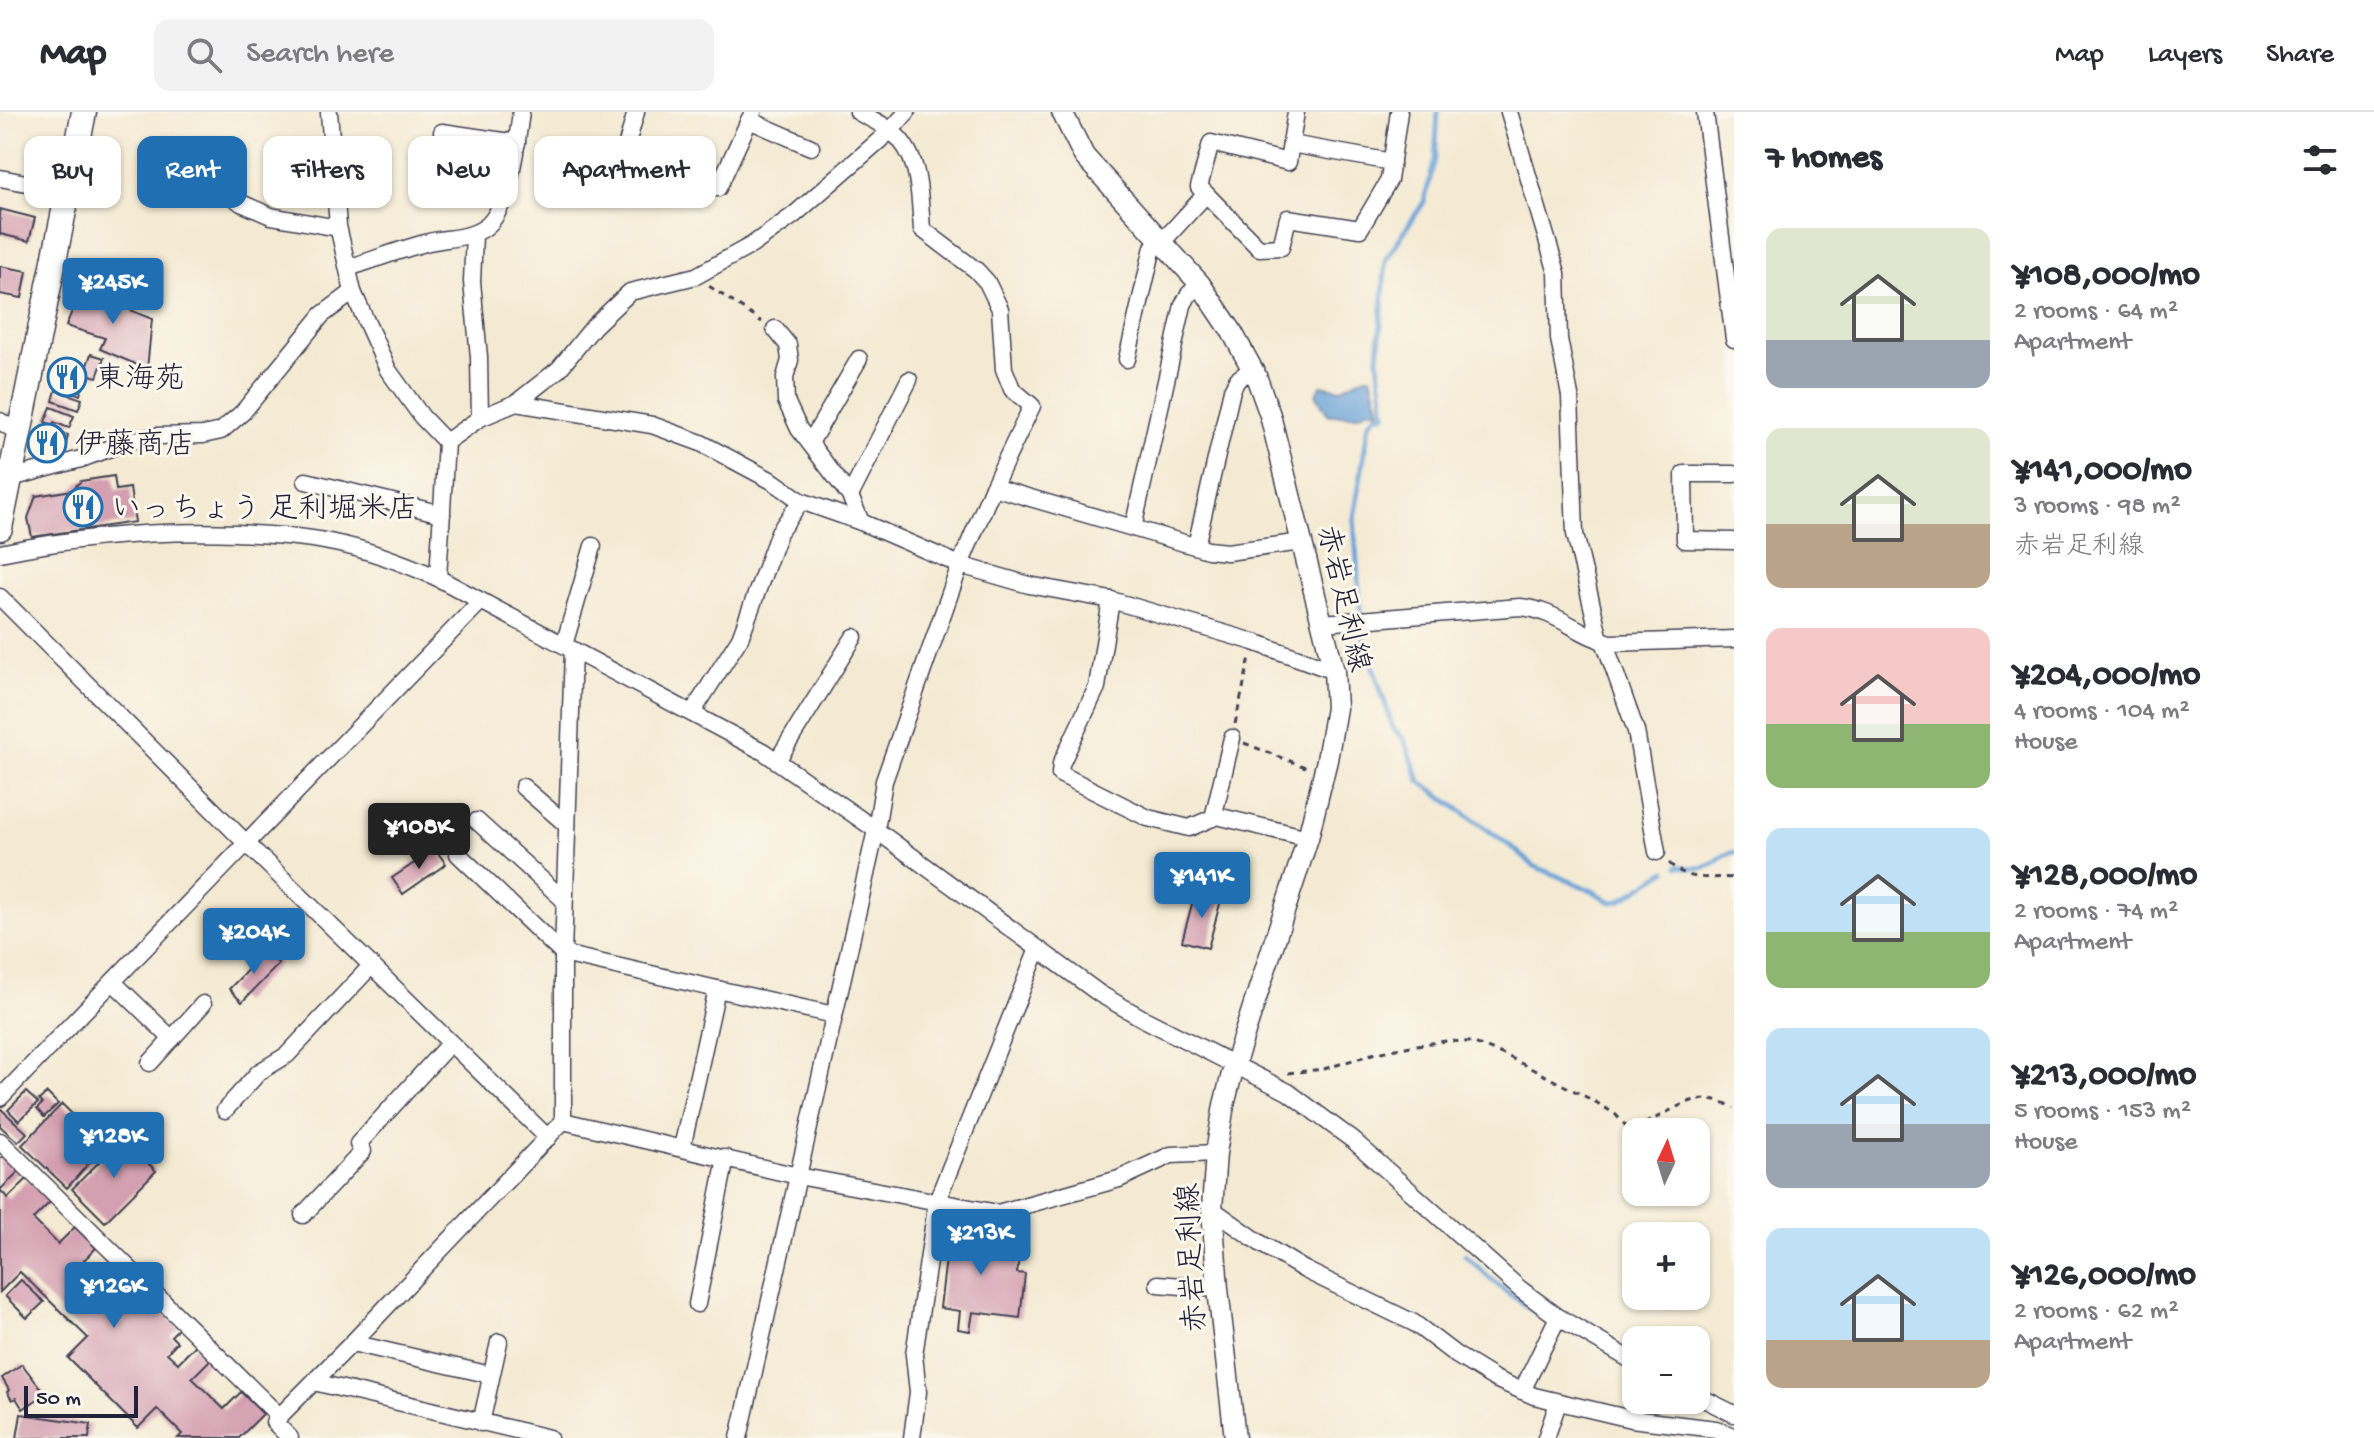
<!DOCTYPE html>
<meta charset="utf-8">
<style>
:root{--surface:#fff;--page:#f2f2f3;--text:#2b2b33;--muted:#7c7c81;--line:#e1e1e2;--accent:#1f6fb2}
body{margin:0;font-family:"Gochi Hand","Klee One",sans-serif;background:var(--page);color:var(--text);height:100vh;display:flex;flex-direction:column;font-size:30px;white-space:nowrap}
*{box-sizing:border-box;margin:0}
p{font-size:26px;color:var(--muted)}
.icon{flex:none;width:44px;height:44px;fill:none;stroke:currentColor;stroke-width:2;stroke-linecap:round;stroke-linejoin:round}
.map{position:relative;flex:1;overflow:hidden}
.drawer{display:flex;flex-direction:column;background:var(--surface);width:640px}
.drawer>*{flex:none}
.top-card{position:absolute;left:24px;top:24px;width:760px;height:72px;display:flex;gap:16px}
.needle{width:52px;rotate:4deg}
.buttons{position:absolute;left:1622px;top:1006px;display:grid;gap:16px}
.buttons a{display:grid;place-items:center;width:88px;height:88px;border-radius:16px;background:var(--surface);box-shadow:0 2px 6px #0004;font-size:40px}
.scale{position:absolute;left:24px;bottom:20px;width:114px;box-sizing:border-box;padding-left:8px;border:4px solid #22223b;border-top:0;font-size:22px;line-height:28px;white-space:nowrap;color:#22223b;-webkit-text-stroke:6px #fbf7ec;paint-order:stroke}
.price{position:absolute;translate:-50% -68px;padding:0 18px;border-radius:8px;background:var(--accent);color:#fff;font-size:26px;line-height:52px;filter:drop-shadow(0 2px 4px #0008)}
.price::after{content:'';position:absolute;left:50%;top:48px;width:24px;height:18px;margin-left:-12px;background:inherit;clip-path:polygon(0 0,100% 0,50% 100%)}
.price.active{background:#222;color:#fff}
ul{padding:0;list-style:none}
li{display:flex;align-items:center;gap:24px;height:200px;padding:0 32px}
li span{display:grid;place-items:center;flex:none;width:224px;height:160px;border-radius:16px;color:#555}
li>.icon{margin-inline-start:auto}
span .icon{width:96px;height:96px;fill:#fffc;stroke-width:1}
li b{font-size:34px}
h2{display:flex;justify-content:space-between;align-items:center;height:96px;padding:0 32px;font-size:34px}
.pill{padding:0 28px;border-radius:16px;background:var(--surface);box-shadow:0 2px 6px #0004;font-size:28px;line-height:72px}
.pill.active{background:var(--accent);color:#fff}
header{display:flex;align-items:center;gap:48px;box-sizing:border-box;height:112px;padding:0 40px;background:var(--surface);border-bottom:2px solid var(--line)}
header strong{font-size:38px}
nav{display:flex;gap:44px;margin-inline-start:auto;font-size:28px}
.search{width:560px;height:72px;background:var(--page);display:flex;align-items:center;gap:20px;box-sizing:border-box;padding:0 28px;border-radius:16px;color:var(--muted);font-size:30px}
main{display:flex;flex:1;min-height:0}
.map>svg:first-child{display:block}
.water{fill:#69a1d7;stroke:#466289;stroke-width:2}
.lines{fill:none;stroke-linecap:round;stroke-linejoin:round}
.stream{stroke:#69a1d7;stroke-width:5}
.building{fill:#d4a0b1}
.minor-casing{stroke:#424052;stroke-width:19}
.major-casing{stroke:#424052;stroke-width:23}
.highway-casing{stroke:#424052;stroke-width:27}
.path{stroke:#424052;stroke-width:3;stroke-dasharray:6 6;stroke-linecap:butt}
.minor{stroke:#fff;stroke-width:16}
.major{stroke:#fff;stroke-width:20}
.highway{stroke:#fff;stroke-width:24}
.labels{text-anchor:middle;stroke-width:6;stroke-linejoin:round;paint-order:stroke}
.poi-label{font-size:30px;fill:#22223b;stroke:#fbf7ec;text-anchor:start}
.street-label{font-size:30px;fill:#22223b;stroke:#fbf7ec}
</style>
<header>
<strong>Map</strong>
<div class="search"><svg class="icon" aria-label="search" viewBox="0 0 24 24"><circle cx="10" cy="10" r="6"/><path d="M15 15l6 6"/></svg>Search here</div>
<nav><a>Map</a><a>Layers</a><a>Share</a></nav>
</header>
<main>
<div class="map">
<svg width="1734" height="1326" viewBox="0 0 1734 1326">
<rect width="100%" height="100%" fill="#fbf7ec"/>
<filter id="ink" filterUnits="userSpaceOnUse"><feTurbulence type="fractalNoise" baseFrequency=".0125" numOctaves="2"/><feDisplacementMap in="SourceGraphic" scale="16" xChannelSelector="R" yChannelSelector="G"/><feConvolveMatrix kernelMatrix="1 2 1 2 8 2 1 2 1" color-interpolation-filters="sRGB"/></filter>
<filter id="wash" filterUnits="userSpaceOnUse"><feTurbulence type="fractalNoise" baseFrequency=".006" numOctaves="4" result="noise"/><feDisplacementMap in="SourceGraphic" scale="32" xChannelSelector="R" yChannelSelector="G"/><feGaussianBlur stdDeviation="1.8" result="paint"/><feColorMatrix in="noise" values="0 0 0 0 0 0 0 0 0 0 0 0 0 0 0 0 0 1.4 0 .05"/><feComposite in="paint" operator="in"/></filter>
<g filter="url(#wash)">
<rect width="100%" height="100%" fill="#f4ead3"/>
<polygon class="water" points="1365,264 1371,264 1380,300 1368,297 1359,303 1328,303 1316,282 1321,273 1340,277"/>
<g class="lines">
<g class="stream">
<polyline points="1438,0 1435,47 1424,90 1386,147 1378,247 1385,302 1375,304 1369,311 1354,407 1362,520 1393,616 1404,627 1420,669 1513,736 1534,754 1593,779 1611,790 1620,789 1666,759"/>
<path d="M 1678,754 C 1688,756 1702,758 1711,753 C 1720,747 1723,743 1734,740"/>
<polyline points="1465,1143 1500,1175 1548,1210"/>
</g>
</g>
<g id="blocks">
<g class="building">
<polygon points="0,97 35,106 29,129 0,122"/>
<polygon points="0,154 27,159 22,186 0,182"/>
<polygon points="82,174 120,189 118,193 152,207 147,257 100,237 105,226 66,214"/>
<polygon points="91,242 104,246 97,265 87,262 80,283 60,275 68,253 85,259"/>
<polygon points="56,278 82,287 78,298 53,289"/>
<polygon points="51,295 74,304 69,316 54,310 53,313 45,310"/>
<polygon points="48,318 68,323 63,346 43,342"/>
<polygon points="114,364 116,378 130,376 135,410 32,425 28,406 36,384 72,378 81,369"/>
<polygon points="435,737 446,752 403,782 392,766"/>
<polygon points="1195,781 1221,788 1208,836 1182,829"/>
<polygon points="266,839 279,852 242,890 229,877"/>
<polygon points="26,980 38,991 19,1009 8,998"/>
<polygon points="47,981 58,992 44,1005 37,997 42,992 39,988"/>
<polygon points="62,992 104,1034 67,1076 22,1033"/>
<polygon points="0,996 27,1021 18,1030 0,1014"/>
<polygon points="123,1026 156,1059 105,1110 72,1077"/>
<polygon points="4,1043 19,1059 0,1078 0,1047"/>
<polygon points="27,1067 51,1089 33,1107 58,1132 75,1115 96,1136 79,1153 129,1201 146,1184 179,1216 171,1224 177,1230 167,1241 178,1251 196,1233 211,1247 192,1266 224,1297 241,1280 263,1302 239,1326 178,1326 182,1322 157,1297 138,1316 68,1246 88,1226 20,1160 0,1180 0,1078 8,1086"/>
<polygon points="950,1113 977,1117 975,1130 994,1132 996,1116 1004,1117 1002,1135 1020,1137 1017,1161 1025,1162 1020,1206 973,1200 970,1219 958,1217 960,1199 940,1196"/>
<polygon points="21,1168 44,1190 27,1206 5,1184"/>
<polygon points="22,1252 45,1282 23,1297 16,1286 12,1288 7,1280 9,1278 2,1266"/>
<polygon points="21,1302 91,1312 89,1326 17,1326"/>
</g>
</g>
</g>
<g filter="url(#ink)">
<use href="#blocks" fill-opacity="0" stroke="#424052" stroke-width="2"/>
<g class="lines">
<g class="minor-casing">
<g id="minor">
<polyline points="329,0 338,114 353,180 388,258 422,305 446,330"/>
<polyline points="1509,0 1557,161 1559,227 1570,284 1575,422 1600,528"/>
<polyline points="1705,0 1734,227"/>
<polyline points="749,8 811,35"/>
<polyline points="442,20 517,31"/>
<polyline points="1291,32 1392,50"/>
<polyline points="199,39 214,69 241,91 271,104 338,116"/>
<polyline points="621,53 636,0"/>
<polyline points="0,66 68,79"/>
<polyline points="718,76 753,0"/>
<polyline points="1206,82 1259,136 1281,135 1288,106 1360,117 1389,68 1399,0"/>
<polyline points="474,122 472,170 479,245 480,306"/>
<path d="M 348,156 C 373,148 399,138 425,131 C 445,125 473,128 489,112 C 510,91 517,29 521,0"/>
<polyline points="775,217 788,233 790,248 785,265 786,289 799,317 850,384 861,410"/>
<polyline points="1127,247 1153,135 1162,130 1206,82 1199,75 1211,31 1288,50 1296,0"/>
<polyline points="516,291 652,313 701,331 774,370 801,389 861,410 960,453 1029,473 1111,488 1254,530 1334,559"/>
<polyline points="0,309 20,322"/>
<polyline points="810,331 859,247"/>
<polyline points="1734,362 1684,362 1685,428 1734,429"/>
<polyline points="11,366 81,347 129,329 156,324 203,323 221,319 243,300 322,203 353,180"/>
<polyline points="306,369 442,402"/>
<polyline points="993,375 1208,438 1227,440 1302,430"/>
<polyline points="850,384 909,268"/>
<polyline points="1133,416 1183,193 1189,182 1200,172"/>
<polyline points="1196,434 1232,278 1237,268 1252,257"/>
<path d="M 0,441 C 78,425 157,418 237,421 C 269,423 303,424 334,431 C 370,438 404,451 438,466 L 764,640 L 876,718 L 1100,882 L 1142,906 L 1288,980 L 1354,1029 L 1520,1177 L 1558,1205 L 1636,1251"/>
<polyline points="438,466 446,330 480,306 516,291 559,257 594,214 630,180 696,164 752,133 794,103 890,19 907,0"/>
<polyline points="0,485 247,732 548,1026"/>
<polyline points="1111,488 1097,575 1061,652 1060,662 1148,706 1189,716 1217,704 1308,726"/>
<path d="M 1323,511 L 1520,495 C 1557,498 1579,524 1611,531 L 1734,527"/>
<polyline points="1604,529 1636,619 1657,740"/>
<polyline points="564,533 593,434"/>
<polyline points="692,601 740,526 779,420 801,389"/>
<polyline points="777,649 854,525"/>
<polyline points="523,675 567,713"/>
<polyline points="1213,706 1232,626"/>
<polyline points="477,709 564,788"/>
<polyline points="458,742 563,842 717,877 682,1036"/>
<polyline points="113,870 172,927"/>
<polyline points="717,877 834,903"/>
<polyline points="150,951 203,892"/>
<polyline points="0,986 481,489"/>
<polyline points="225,998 259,960 287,943 371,854"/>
<polyline points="563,1009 798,1064 998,1101 1119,1067 1171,1043 1216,1041"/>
<polyline points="0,1029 279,1304"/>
<polyline points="1212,1097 1260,1131 1305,1158 1414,1211 1456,1243 1495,1267 1534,1284 1631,1307 1716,1317 1734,1324"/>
<polyline points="303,1103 363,1039 358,1032 450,931"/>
<polyline points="1158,1172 1218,1177"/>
<polyline points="697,1192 726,1046"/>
<polyline points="352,1231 491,1263"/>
<polyline points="314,1270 549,1326"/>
<polyline points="1522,1279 1558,1205"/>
<polyline points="1696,1283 1734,1302"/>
<polyline points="481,1311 499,1230"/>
<polyline points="290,1326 274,1310 352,1231 563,1009 563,842 573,538"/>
<path d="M 739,1326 L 876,718 L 884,669 L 960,453 L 993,375 L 1032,294 L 1012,277 L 1004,257 L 1000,197 L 987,170 L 976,158 L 922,117 C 919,81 921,43 891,19 C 881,11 869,6 858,0"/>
<polyline points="912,1326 918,1280 914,1243 937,1089 1038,837"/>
<polyline points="1546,1326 1558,1291"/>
</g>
</g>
<g class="major-casing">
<polyline id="major" points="1062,0 1084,44 1200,172 1231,218 1256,264 1270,303 1334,559 1336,596 1327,648 1308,726 1234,954 1224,993 1216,1041 1212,1097 1218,1177 1235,1326"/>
</g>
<g class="highway-casing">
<polyline id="highway" points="0,416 84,0"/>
</g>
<g class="path">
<polyline points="709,174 762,210"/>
<polyline points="1235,612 1250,545"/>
<polyline points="1244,631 1308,656"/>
<path d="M 1669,751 C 1690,771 1708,764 1734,766"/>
<path d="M 1288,961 L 1324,957 L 1372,942 L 1416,933 L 1447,929 L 1472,930 L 1507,944 L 1594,989 L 1615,1002 L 1627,1015 C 1637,1016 1643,1012 1652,1008 C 1682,993 1702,976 1734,996"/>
</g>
<use href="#minor" class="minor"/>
<use href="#major" class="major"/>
<use href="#highway" class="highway"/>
</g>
</g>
<defs>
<g id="restaurant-ring" transform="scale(2)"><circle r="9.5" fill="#fbf7ec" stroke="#1f6fb2" stroke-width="1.5"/><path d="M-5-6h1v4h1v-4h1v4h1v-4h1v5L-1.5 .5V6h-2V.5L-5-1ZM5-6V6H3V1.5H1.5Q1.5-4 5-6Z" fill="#1f6fb2"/></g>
</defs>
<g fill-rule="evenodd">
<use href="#restaurant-ring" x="67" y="265"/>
<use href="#restaurant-ring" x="47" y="331"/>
<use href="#restaurant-ring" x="83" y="395"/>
</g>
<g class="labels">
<g class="poi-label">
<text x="95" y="275">東海苑</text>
<text x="75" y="341">伊藤商店</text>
<text x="111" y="405">いっちょう 足利堀米店</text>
</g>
<g class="street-label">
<text transform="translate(1345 486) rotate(77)" y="10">赤岩足利線</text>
<text transform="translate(1190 1146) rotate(-93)" y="10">赤岩足利線</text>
</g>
</g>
</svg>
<div class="buttons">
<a><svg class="needle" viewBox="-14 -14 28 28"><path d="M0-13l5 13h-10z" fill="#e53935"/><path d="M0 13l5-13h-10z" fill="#7c7c81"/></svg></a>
<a>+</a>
<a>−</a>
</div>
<div class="scale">50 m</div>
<b class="price" style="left:113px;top:214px">¥245K</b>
<b class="price active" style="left:419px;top:759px">¥108K</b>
<b class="price" style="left:1202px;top:808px">¥141K</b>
<b class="price" style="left:254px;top:864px">¥204K</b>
<b class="price" style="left:114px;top:1068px">¥128K</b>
<b class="price" style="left:981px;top:1165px">¥213K</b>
<b class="price" style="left:114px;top:1218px">¥126K</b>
<div class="top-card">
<a class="pill">Buy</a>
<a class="pill active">Rent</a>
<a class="pill">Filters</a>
<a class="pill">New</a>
<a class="pill">Apartment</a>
</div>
</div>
<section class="drawer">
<h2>7 homes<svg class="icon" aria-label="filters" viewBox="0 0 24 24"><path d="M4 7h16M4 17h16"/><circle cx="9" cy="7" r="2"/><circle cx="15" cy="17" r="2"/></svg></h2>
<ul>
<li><span style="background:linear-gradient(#dfe7d0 70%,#9aa5b1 0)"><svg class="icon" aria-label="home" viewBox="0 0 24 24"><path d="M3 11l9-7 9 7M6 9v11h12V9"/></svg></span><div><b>¥108,000/mo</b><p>2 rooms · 64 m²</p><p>Apartment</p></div></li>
<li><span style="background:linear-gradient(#dfe7d0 60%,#b9a48a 0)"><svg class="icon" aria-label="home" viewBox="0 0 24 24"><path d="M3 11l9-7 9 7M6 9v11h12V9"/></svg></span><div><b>¥141,000/mo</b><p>3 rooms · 98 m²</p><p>赤岩足利線</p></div></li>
<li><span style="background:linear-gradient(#f6c9c9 60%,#8fb573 0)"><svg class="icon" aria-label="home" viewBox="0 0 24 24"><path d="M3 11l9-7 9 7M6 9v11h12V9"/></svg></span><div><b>¥204,000/mo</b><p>4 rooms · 104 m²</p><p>House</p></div></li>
<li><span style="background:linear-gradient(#bfe0f5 65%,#8fb573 0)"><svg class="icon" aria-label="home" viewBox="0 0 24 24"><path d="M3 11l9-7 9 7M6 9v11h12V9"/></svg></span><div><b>¥128,000/mo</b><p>2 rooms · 74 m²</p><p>Apartment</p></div></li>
<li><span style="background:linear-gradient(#bfe0f5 60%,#9aa5b1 0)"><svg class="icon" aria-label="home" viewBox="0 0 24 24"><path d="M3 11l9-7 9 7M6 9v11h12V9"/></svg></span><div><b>¥213,000/mo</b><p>5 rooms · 153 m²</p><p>House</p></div></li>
<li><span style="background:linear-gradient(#bfe0f5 70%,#b9a48a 0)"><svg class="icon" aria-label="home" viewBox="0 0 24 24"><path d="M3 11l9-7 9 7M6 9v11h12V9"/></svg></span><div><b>¥126,000/mo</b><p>2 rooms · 62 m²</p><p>Apartment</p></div></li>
</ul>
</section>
</main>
